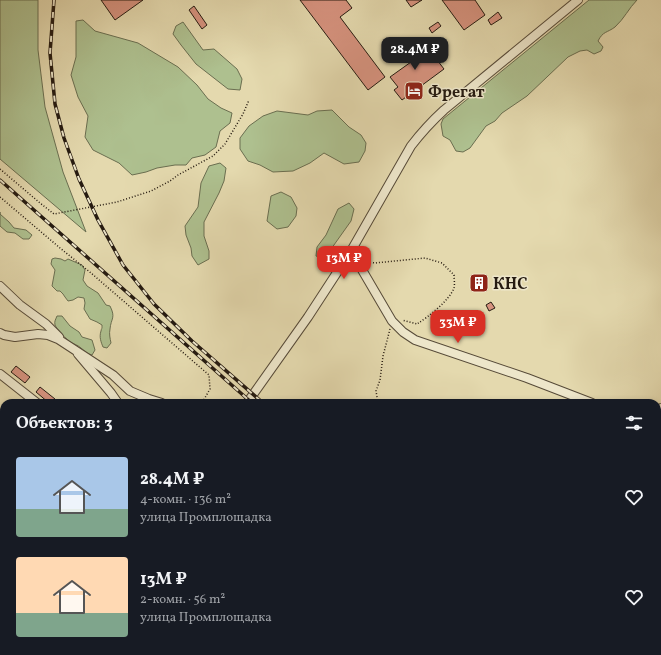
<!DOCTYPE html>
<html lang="ru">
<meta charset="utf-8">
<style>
:root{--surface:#171b24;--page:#20242c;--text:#f1f3f6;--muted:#9ea1a6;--accent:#d93025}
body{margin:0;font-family:Vollkorn,serif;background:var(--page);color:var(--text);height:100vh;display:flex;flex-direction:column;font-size:15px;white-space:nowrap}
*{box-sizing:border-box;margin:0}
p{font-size:13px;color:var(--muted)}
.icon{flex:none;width:22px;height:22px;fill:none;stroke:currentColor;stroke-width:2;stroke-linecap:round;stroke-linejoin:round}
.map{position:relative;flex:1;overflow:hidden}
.drawer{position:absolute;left:0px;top:399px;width:661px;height:256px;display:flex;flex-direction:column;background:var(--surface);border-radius:12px 12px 0 0;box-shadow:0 2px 6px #0003}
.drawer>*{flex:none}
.price{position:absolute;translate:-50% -34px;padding:0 9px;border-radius:8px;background:var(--accent);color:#fff;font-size:13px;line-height:26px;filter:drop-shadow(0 1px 2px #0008)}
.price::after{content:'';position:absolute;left:50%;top:24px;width:12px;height:9px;margin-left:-6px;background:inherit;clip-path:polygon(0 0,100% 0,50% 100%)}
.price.current{background:#222;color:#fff}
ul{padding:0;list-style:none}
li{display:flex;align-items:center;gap:12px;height:100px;padding:0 16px}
li span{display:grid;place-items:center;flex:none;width:112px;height:80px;border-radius:4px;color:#555}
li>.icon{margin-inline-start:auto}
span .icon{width:48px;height:48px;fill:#fffc;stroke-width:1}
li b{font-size:17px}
h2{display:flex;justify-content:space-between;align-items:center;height:48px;padding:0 16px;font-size:17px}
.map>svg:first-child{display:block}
.green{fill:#aec08f;stroke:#6a6e50}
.building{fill:#d6927e;stroke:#261b11}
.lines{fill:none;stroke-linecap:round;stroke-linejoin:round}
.minor-casing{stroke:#564a38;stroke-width:10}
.path{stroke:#261b11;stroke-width:1.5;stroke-dasharray:1 2;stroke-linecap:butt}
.minor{stroke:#ede6ca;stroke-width:8}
.rail-casing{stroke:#261b11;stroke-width:3.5}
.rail{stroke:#ede6ca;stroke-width:2;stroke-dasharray:6;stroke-linecap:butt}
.labels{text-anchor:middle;stroke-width:3;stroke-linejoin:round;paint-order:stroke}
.poi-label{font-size:16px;font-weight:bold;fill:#261b11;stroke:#ede6ca;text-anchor:start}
</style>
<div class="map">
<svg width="661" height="655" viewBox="0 0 661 655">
<rect width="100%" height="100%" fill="#e4d9ae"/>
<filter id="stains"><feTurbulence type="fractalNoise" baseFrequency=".005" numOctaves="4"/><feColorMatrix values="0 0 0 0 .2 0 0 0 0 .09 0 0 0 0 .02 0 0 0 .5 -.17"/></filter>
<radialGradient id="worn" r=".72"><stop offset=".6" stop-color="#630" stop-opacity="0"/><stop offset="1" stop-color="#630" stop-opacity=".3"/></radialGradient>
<g class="green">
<polygon points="0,0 38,0 38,50 45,107 63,172 86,232 0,159"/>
<path d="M 589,0 L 637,0 C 629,8 624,19 615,27 C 607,33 603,31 598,41 L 603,47 L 601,51 L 594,54 L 587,50 L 580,51 L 568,57 L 527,96 L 502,113 L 495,121 L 486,126 L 470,148 L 463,152 L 456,151 L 450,140 L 443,136 L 441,124 L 443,119 Z"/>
<polygon points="83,20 95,31 138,43 178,67 197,85 208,99 221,108 232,113 230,123 220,131 216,147 205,155 192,158 186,165 175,165 157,168 146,172 132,175 119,163 93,150 85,137 88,116 78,97 71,75 76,57 76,21"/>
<polygon points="183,22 203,50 214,49 237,69 242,79 240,90 228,89 196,64 181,45 173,34 176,26"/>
<polygon points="332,110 349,127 361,135 366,143 365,151 359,162 344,164 324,153 310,163 293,171 273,172 260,165 248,161 240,149 240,138 249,126 263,116 277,111 308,115 317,111"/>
<polygon points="220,163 226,168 224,181 219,193 204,222 204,236 209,251 209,259 198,265 192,256 191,248 186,235 185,226 198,207 201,183 209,166"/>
<polygon points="281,192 291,197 297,208 296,216 288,227 277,229 267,221 271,196"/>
<polygon points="349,203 354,209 351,221 324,259 316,256 317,247 326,235 338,209"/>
<polygon points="0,212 0,214 9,222 14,228 26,230 32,235 29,239 23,239 15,233 7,232 0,226"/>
<path d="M 55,258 L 61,259 L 65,261 L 68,259 L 82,265 L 85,270 L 83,280 L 87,286 L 98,293 L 106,305 L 110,306 C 116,318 111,318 110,329 C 109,334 110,338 111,343 L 107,348 L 103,347 C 101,342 99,337 101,331 C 102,326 102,331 102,325 L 97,322 L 90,319 L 84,309 L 85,303 L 84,298 L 78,297 L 73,300 L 68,301 L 65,297 L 63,294 L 60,291 L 57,291 L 52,286 L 55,270 L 51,264 L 52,259 Z"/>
<path d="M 57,316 L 62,316 L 70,326 L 79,332 L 82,337 L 92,340 L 95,350 L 92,355 C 85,353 86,352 81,348 C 78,345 73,344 70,342 C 67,340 56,328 55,325 C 54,321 56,319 57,316 Z"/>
</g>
<g class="building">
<polygon points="101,0 143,0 115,20"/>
<polygon points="300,0 346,0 352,8 340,17 385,77 368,90"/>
<polygon points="406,0 422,0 411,7"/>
<polygon points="442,0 475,0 485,15 464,30"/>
<polygon points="194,6 207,25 202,29 189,10"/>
<polygon points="498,12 502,18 491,25 488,20"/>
<polygon points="438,22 441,26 432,33 429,28"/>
<polygon points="413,40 428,60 434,56 444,69 402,100 394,90 398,87 390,77 411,62 401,49"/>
<circle cx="479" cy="283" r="4"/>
<polygon points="491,302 495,308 489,311 486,305"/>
<polygon points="16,366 30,377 25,383 11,372"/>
<polygon points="40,387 55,399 51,403 49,403 36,392"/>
</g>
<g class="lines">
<g class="minor-casing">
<g id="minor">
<polyline points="351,251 392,321 403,332 415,340 527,378 592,403"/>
<polyline points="0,286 20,305 46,324 59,337"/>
<polyline points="0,333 4,335 15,337 38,334 48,335 58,339 113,375 130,391 149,399 162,403"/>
<polyline points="78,354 111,393 118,403"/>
<polyline points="0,374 37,403"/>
<path d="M 247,403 L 308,317 L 351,251 L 411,146 C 421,133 432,121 444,110 L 578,0"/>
<polyline points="657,410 661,408"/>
<polyline points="0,467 4,470"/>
<polyline points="0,490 4,484"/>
<polyline points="0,625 4,628"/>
<polyline points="32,651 37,655"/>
<polyline points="299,651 306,655"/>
<polyline points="499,651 507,655"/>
<polyline points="72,655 75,651"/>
<polyline points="247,655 250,651"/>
<polyline points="400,655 402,651"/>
</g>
</g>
<g class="path">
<polyline points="0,169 40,203 54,214 117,202 151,191 170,181 178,175 213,156 225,144 243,114 249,100"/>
<polyline points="0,197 60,248 91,273 209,375 210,389 202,403"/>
<path d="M 367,262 L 375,263 L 425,258 L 442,263 L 454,275 C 454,279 455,284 454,288 C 449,301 428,317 417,324 L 402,320"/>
<polyline points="378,403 376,391 380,380 383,356 390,329"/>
</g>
<use href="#minor" class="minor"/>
<g class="rail-casing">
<g id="rail">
<polyline points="54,0 50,53 55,104 64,138 79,179 98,220 123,265 154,304 192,341 263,403"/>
<polyline points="0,180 252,403"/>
<polyline points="657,642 661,643"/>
<polyline points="603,651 613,655"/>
</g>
</g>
<use href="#rail" class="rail"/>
</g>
<defs>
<g id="hotel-square" transform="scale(1)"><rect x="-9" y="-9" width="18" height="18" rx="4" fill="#8f2418" stroke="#ede6ca"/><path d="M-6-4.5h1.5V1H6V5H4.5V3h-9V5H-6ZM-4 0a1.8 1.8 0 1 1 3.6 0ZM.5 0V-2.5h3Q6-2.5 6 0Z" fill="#fff"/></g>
<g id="building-square" transform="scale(1)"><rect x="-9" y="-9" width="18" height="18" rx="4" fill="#8f2418" stroke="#ede6ca"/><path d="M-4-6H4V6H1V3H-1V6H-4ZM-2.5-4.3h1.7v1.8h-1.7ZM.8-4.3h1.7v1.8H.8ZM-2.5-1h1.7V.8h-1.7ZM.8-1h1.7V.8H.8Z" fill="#fff"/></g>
</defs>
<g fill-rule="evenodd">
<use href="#hotel-square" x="414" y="91"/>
<use href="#building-square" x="479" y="283"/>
</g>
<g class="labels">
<g class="poi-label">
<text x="428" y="97">Фрегат</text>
<text x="493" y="289">КНС</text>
</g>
</g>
<rect width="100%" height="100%" filter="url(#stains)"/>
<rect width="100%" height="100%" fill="url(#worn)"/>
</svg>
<b class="price current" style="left:415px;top:71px">28.4M ₽</b>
<b class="price" style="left:344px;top:280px">13M ₽</b>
<b class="price" style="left:458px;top:344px">33M ₽</b>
<section class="drawer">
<h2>Объектов: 3<svg class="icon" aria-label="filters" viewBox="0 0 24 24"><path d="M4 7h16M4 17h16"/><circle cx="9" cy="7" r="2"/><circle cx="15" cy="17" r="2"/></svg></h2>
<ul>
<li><span style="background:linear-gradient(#a9c7e8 65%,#7fa58c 0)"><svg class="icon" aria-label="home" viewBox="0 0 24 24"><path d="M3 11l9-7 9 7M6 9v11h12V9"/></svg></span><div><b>28.4M ₽</b><p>4-комн. · 136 m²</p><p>улица Промплощадка</p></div><svg class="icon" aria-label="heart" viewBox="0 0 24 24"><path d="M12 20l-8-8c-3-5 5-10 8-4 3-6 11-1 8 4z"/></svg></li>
<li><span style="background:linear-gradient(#ffd9b3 70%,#7fa58c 0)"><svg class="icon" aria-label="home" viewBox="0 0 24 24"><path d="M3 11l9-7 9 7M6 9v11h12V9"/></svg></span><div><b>13M ₽</b><p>2-комн. · 56 m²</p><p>улица Промплощадка</p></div><svg class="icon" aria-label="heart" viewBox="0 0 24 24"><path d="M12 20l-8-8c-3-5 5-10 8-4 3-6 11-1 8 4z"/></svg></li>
</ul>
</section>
</div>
